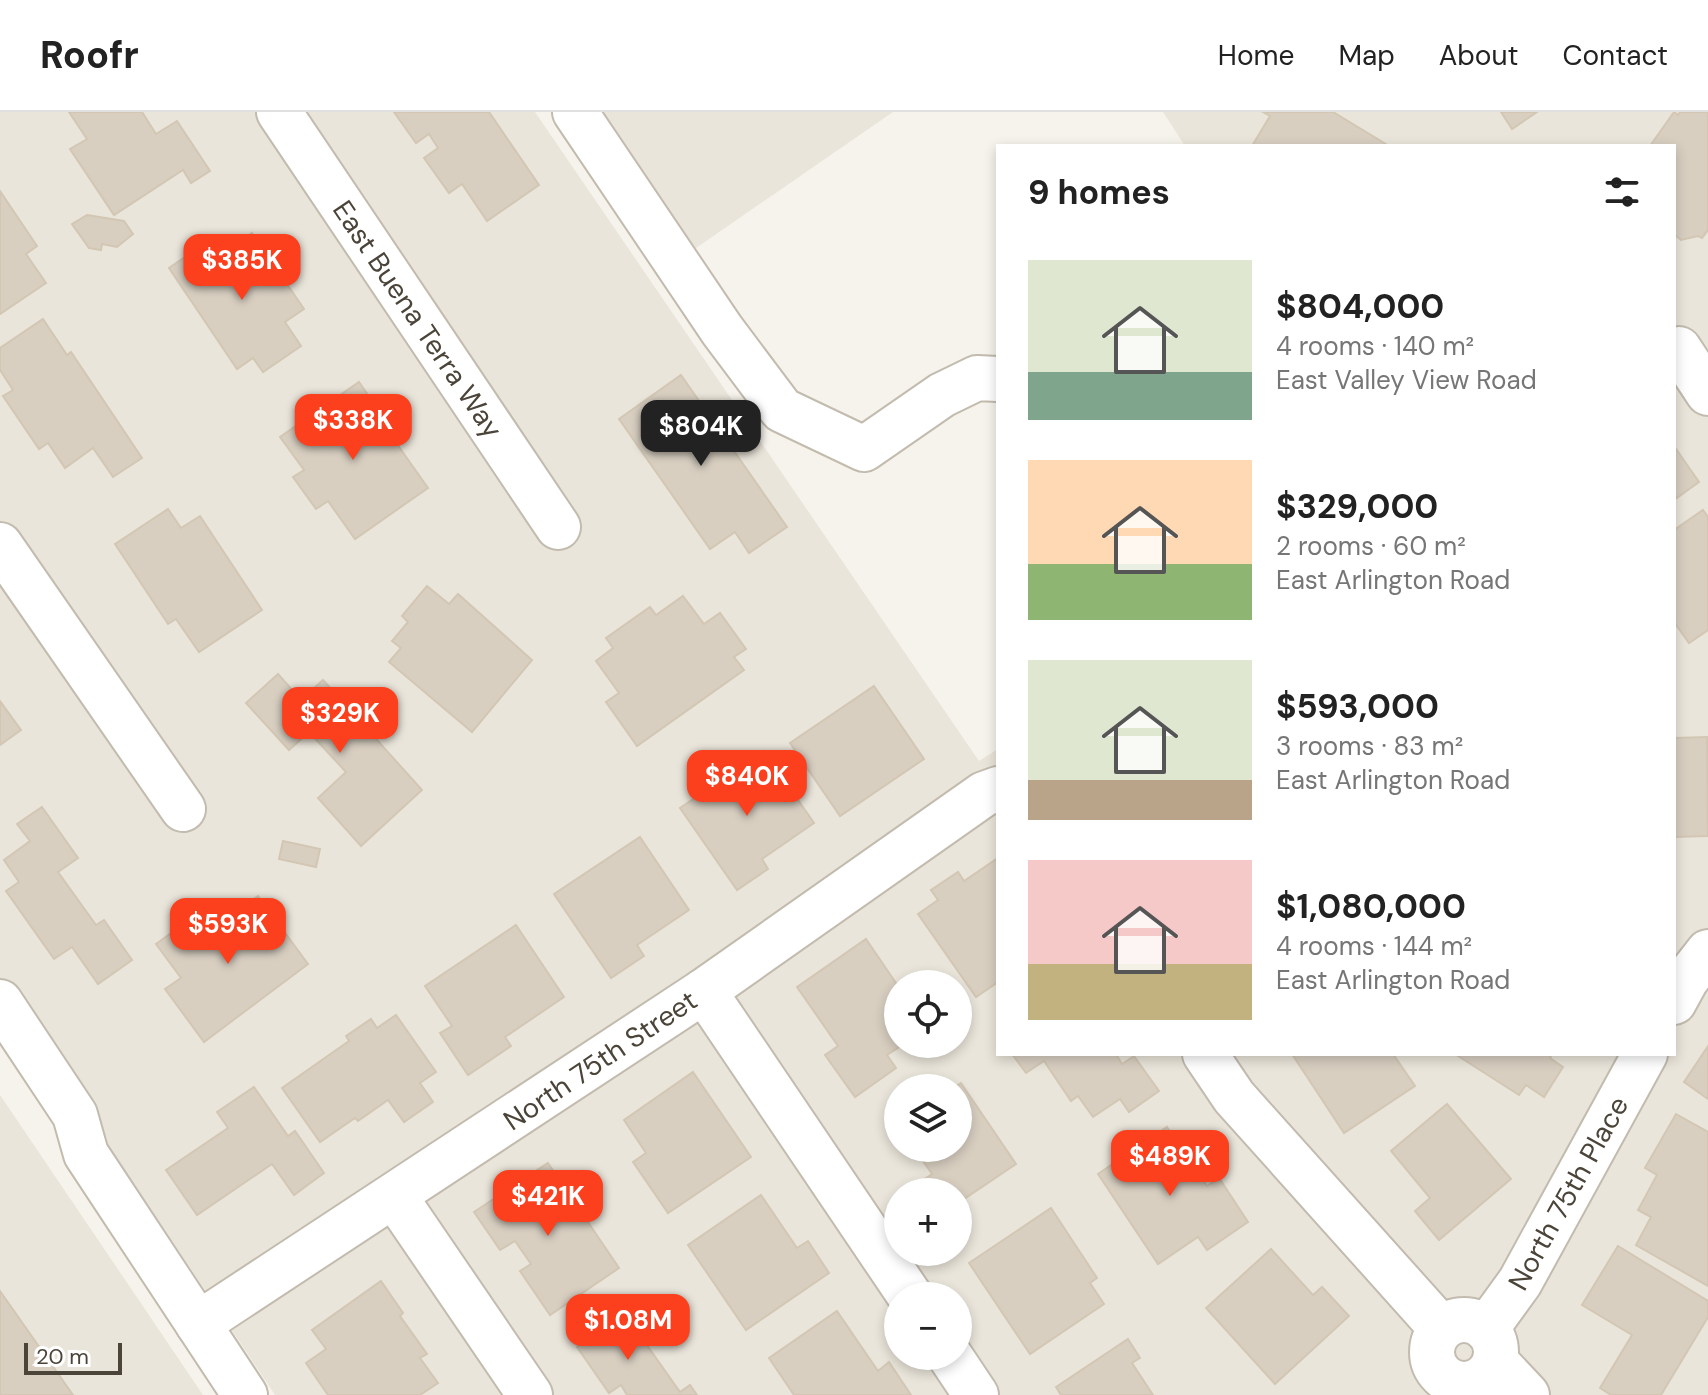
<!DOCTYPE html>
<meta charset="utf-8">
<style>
:root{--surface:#fff;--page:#f6f6f6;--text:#222;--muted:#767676;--line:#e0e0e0;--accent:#fc3f1d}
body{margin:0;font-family:"DM Sans",sans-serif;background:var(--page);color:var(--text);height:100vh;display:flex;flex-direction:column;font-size:30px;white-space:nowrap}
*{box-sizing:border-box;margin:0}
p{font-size:26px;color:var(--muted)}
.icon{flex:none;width:44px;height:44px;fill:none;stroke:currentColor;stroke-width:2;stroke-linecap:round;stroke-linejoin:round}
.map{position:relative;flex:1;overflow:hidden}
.drawer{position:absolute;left:996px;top:32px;width:680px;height:912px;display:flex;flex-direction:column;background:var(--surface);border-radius:0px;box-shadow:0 4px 12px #0003}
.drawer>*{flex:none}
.controls{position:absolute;left:884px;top:858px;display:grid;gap:16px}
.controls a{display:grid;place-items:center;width:88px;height:88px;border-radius:50%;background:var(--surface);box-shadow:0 4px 12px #0003;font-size:40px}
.scale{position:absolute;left:24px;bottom:20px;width:98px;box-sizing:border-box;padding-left:8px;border:4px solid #4b4439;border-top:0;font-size:22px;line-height:28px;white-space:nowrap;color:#4b4439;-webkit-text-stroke:6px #fff;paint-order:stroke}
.price{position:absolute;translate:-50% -68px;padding:0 18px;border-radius:16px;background:var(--accent);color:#fff;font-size:26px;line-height:52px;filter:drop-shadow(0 2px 4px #0008)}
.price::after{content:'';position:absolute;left:50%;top:48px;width:24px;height:18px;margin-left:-12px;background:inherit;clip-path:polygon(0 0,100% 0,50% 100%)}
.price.current{background:#222;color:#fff}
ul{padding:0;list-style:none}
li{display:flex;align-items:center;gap:24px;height:200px;padding:0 32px}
li span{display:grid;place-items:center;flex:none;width:224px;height:160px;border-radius:0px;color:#555}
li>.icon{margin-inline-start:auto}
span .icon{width:96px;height:96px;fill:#fffc;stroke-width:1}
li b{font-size:34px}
h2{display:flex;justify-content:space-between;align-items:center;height:96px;padding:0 32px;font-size:34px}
header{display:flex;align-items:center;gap:48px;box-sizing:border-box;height:112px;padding:0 40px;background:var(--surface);border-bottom:2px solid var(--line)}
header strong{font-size:38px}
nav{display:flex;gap:44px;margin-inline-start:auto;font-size:28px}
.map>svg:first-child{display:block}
.residential{fill:#eae5da;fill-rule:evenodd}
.building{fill:#d8cfc1;stroke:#d3c7b4;stroke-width:2}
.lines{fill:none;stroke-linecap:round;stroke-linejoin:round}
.minor-casing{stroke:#c2bbae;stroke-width:48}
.minor{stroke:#fff;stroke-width:44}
.labels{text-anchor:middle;stroke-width:8;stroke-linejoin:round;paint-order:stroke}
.street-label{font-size:28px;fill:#4b4439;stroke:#fff}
</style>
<header>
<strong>Roofr</strong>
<nav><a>Home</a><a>Map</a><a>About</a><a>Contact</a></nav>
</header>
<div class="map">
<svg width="1708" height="1283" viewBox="0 0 1708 1283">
<rect width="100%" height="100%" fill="#f6f3ec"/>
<g class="residential">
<path d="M 0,0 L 535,0 L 979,649 L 998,637 L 998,942 L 1674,942 L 1674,34 L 1185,34 L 1163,0 L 1708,0 L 1708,1283 L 275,1283 L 0,871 ZM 898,872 L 958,872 L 958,932 L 898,932 ZM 898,976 L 958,976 L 958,1036 L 898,1036 ZM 898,1080 L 958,1080 L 958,1140 L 898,1140 ZM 898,1184 L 958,1184 L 958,1244 L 898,1244 Z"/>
<polygon points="591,0 893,0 683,145"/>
<polygon points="0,983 203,1283 0,1283"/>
</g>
<g class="building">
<polygon points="69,0 142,0 156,22 177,9 210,59 191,71 183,58 114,103 70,37 87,27"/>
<polygon points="394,0 489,0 539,73 487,109 462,72 449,81 424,46 438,36 429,22 416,31"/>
<polygon points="1263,0 1333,0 1389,34 1252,34 1270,4"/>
<polygon points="1501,0 1537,0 1512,17"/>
<polygon points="1674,0 1678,3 1680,0 1708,0 1708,118 1702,126 1698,124 1681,128 1676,124 1674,127 1674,34 1650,34"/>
<polygon points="0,79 37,134 26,142 46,171 0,202"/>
<polygon points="87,103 124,109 133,122 117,135 102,132 101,138 89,136 72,112"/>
<polygon points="252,121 304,197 285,210 301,234 263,260 253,246 237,257 169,156 198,136 208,152"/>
<polygon points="43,207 67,243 71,240 142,346 113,365 93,336 65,356 48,331 39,337 3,284 13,278 0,258 0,236"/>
<polygon points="681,263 787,415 749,441 735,420 710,437 619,307"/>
<polygon points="359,270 389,313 385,315 428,376 355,427 328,389 316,397 293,365 304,358 280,325"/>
<polygon points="1674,334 1699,370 1674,388"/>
<polygon points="168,397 181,416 200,404 262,498 199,540 176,507 168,512 115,432"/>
<polygon points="1703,398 1708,405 1708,518 1689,531 1674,510 1674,418"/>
<polygon points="427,474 449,492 458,482 532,548 472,620 389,550 401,536 392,529 408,510 402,504"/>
<polygon points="683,484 704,512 720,501 746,537 734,545 744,558 637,634 606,590 619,581 596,549 613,536 606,526 650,495 656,503"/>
<polygon points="278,562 301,588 323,568 422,678 361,734 318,686 346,660 309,620 289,638 246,591"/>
<polygon points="874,574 924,647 840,704 790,631"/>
<polygon points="0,589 21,618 0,633"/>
<polygon points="1707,625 1708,724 1674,725 1674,626"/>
<polygon points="764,639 814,711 762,747 768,757 737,778 680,696"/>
<polygon points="42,695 78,746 58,760 96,813 104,808 132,848 98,872 72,835 54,847 6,779 19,770 4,748 30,729 17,712"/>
<polygon points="640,725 689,798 637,833 644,844 611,866 554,782"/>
<polygon points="283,729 320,737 316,755 279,747"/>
<polygon points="998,746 998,870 976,885 918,802 938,788 931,778 958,760 964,769"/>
<polygon points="258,784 308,852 204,930 165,877 181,866 156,832 199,801 212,818"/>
<polygon points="516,813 564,885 505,925 511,934 468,963 440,921 452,914 425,874"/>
<polygon points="866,827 898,874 898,932 904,932 887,943 896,956 855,985 825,943 838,934 797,875"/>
<polygon points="396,903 436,960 420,971 433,990 404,1010 388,988 358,1009 355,1006 320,1030 282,976 349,929 346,924 371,907 377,916"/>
<polygon points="1708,934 1708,987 1684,970"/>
<polygon points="1012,942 1116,942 1122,952 1134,944 1159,979 1129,1000 1120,987 1093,1005 1078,984 1071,989 1044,949 1026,961"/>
<polygon points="1292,942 1393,942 1415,974 1344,1021"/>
<polygon points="1455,942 1552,942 1550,946 1563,955 1544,985 1526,973 1519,983"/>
<polygon points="693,960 751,1045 668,1101 633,1050 646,1041 624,1008"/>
<polygon points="961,971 1016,1052 958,1091 958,1080 919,1080 915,1074 932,1062 914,1036 958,1036 958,976 953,976"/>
<polygon points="254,975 288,1024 295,1019 324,1061 294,1083 272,1052 197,1103 166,1058 228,1016 217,1000"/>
<polygon points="1447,992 1511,1067 1439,1128 1415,1099 1430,1086 1391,1039"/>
<polygon points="1676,1002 1708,1020 1708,1174 1636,1133 1651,1105 1638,1098 1657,1063 1645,1056"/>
<polygon points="1167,1015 1207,1074 1219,1066 1248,1110 1207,1138 1198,1125 1158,1152 1098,1062"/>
<polygon points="548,1051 619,1156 550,1203 520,1159 531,1152 515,1129 500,1138 474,1100"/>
<polygon points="761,1083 797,1136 808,1129 829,1161 746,1218 688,1133"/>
<polygon points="1051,1096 1097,1166 1090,1171 1104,1192 1030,1242 969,1151"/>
<polygon points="1618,1134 1708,1189 1708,1205 1661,1283 1611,1283 1600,1276 1632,1223 1582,1193"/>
<polygon points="1271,1137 1313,1183 1322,1175 1349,1204 1275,1272 1206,1196"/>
<polygon points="381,1169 403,1201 400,1204 427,1242 420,1246 438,1271 420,1283 328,1283 306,1251 326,1237 312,1218"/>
<polygon points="0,1179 73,1283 0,1283"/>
<polygon points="837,1199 878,1259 889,1250 911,1283 794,1283 769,1246"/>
<polygon points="625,1202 680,1280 690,1273 697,1283 627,1283 621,1273 609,1281 577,1235"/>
<polygon points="1128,1227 1140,1246 1132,1251 1153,1283 1061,1283 1056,1275"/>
</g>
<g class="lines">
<g class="minor-casing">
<g id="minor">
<polyline points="279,0 558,415"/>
<polyline points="575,0 722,218 782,298 864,337 942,283 977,266 998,267"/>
<polyline points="1679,237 1708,281"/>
<polyline points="0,433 183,697"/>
<polyline points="704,879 910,1184"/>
<polyline points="0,890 75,1003 86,1042 245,1283"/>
<polyline points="1674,890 1686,868 1708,840"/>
<polyline points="1205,942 1234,985 1441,1216"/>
<polyline points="395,1085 530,1283"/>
<circle cx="1464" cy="1240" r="32"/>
<polyline points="198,1212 704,879 984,682 998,677"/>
<polyline points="1486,1217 1520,1170 1645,942"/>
<polyline points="950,1244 976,1283"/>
<polyline points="1495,1249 1527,1283"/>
</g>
</g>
<use href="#minor" class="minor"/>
</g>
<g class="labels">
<g class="street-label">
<text transform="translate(418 207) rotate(56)" y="10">East Buena Terra Way</text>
<text transform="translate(600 948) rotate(-34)" y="10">North 75th Street</text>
<text transform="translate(1568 1081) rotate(-61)" y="10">North 75th Place</text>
</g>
</g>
</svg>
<div class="controls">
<a><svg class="icon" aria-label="locate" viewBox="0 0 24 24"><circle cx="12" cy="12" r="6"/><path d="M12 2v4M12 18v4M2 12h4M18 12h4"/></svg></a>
<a><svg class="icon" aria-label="layers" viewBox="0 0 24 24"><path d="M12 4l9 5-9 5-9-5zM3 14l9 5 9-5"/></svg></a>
<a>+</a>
<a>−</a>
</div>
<div class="scale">20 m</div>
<b class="price" style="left:242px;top:190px">$385K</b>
<b class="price" style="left:353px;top:350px">$338K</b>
<b class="price current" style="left:701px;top:356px">$804K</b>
<b class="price" style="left:340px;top:643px">$329K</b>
<b class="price" style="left:747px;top:706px">$840K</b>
<b class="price" style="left:228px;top:854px">$593K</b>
<b class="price" style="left:1170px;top:1086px">$489K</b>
<b class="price" style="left:548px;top:1126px">$421K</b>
<b class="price" style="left:628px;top:1250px">$1.08M</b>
<section class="drawer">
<h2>9 homes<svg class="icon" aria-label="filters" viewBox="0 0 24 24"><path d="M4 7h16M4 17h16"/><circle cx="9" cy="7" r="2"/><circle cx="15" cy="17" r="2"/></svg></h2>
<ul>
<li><span style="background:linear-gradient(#dfe7d0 70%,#7fa58c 0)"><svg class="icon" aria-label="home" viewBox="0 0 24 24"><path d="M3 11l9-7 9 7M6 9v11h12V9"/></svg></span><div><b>$804,000</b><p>4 rooms · 140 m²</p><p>East Valley View Road</p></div></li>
<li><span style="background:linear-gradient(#ffd9b3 65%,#8fb573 0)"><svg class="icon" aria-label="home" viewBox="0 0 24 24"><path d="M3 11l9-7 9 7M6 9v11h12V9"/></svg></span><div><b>$329,000</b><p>2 rooms · 60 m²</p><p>East Arlington Road</p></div></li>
<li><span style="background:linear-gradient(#dfe7d0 75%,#b9a48a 0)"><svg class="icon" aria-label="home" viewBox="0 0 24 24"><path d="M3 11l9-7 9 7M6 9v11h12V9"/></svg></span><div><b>$593,000</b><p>3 rooms · 83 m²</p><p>East Arlington Road</p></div></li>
<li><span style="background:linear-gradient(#f6c9c9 65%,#c2b280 0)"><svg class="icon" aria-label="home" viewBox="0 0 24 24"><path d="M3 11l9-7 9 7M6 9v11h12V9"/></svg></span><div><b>$1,080,000</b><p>4 rooms · 144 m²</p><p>East Arlington Road</p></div></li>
</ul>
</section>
</div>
